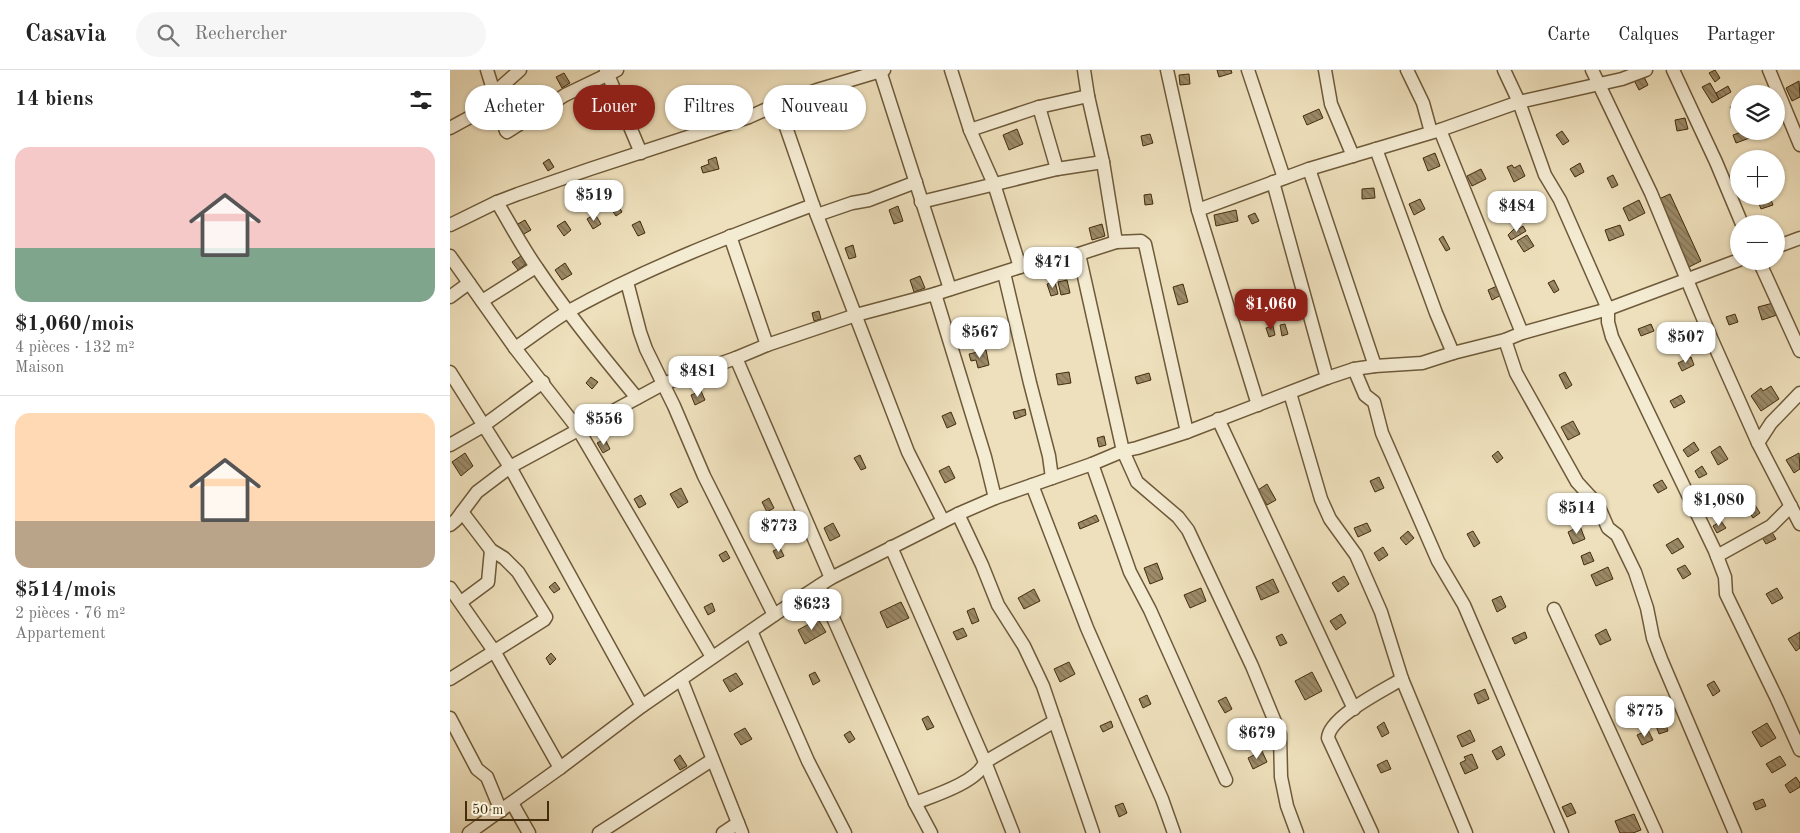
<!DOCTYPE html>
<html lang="fr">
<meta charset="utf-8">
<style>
:root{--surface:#fff;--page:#f6f6f6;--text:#222;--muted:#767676;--line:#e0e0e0;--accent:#8f2418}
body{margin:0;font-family:"Old Standard TT",serif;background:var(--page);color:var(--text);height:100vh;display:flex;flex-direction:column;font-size:19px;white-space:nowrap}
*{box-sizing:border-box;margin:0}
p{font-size:16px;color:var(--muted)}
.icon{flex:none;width:28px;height:28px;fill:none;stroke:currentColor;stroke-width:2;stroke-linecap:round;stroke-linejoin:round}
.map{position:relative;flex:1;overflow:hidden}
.panel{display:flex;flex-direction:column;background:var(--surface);width:450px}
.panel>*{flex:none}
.banner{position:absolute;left:15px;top:15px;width:475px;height:45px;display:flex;gap:10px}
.controls{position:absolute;left:1280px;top:15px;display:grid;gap:10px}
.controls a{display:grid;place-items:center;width:55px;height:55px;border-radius:50%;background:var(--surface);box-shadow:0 1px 4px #0004;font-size:25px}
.scale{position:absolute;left:15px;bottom:12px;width:84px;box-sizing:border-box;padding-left:5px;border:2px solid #432d0d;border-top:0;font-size:14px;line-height:18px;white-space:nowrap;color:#432d0d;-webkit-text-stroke:4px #f4ebd3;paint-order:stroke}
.price{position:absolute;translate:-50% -42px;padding:0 11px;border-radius:10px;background:#fff;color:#222;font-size:16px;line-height:32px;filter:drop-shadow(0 1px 2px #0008)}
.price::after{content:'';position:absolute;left:50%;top:30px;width:15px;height:11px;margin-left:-8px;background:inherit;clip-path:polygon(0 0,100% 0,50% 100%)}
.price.active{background:var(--accent);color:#fff}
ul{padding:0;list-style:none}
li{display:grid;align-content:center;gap:10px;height:265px;padding:0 15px}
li+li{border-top:1px solid var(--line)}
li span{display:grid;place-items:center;height:155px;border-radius:15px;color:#555}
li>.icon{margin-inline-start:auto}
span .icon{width:90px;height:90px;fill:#fffc;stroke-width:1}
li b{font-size:21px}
h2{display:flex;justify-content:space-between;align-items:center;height:60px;padding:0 15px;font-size:21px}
.chip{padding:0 18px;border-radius:22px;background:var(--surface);box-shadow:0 1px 4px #0004;font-size:18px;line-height:45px}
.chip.active{background:var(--accent);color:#fff}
header{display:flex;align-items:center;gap:30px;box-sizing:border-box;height:70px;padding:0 25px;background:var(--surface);border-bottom:1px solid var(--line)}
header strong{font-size:24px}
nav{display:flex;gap:28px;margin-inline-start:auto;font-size:18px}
.search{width:350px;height:45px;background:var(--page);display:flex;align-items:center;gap:12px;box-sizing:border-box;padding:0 18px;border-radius:28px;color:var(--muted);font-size:19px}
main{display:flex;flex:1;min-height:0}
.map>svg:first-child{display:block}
.building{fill:url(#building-back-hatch);stroke:#432d0d}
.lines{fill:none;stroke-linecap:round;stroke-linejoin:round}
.minor-casing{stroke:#6e5a39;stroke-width:15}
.minor{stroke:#f4ebd3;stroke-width:12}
</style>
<header>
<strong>Casavia</strong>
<div class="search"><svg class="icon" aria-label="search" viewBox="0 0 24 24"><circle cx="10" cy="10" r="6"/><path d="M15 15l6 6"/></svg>Rechercher</div>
<nav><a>Carte</a><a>Calques</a><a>Partager</a></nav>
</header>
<main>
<section class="panel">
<h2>14 biens<svg class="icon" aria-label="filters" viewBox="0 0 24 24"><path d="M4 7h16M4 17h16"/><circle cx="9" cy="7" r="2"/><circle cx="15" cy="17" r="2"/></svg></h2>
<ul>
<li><span style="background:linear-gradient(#f6c9c9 65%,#7fa58c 0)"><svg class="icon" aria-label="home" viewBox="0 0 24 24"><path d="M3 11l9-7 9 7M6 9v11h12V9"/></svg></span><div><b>$1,060/mois</b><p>4 pièces · 132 m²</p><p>Maison</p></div></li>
<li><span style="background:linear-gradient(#ffd9b3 70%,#b9a48a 0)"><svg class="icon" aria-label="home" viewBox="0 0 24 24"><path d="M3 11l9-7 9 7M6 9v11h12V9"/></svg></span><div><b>$514/mois</b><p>2 pièces · 76 m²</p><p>Appartement</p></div></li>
</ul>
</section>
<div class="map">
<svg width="1350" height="763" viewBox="0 0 1350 763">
<defs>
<pattern id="building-back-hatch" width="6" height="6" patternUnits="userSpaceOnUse" patternTransform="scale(1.25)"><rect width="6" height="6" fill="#9c8a68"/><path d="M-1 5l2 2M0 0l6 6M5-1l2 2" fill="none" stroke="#817154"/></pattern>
</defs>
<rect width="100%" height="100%" fill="#eee0bc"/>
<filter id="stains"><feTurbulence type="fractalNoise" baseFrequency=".004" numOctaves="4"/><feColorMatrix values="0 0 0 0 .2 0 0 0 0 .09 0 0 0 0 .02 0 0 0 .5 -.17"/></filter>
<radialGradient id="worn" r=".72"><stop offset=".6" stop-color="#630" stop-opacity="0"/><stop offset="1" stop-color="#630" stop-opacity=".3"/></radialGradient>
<g class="building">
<polygon points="767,0 781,0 782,3 769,7"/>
<polygon points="1265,0 1270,8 1265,12 1259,3"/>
<polygon points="114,3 120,13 112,18 106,7"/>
<polygon points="739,4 740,14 730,15 729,5"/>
<polygon points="1193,5 1198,15 1189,20 1184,10"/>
<polygon points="1349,11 1350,27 1342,31 1336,18"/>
<polygon points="1260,13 1269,29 1262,33 1252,17"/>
<polygon points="1278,16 1281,22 1269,29 1266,23"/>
<polygon points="1289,33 1289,44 1285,46 1280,37"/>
<polygon points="869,39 873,48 857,55 853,46"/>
<polygon points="1235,48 1238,59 1227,61 1225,50"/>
<polygon points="567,59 573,74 559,80 553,65"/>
<polygon points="1112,61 1119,71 1113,75 1106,65"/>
<polygon points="1294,61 1303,61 1305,66 1286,73 1283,65"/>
<polygon points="700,64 703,73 693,76 691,66"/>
<polygon points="985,83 990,96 978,101 973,88"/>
<polygon points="266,87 269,99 253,103 251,97 259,94 258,90"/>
<polygon points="99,89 104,97 98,101 93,93"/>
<polygon points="1130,93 1134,102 1125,107 1120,99"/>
<polygon points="1062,95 1064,98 1070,95 1075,106 1064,112 1057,97"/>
<polygon points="1031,99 1036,109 1022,116 1017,106"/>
<polygon points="1163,105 1168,115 1162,118 1157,108"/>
<polygon points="924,118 925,128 912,129 912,119"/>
<polygon points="701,124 703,134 695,135 694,125"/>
<polygon points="1220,124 1251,191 1239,197 1209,129"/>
<polygon points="1320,127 1323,135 1311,139 1308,131"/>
<polygon points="970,129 975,139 964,145 959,134"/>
<polygon points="1189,130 1195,143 1179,151 1173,138"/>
<polygon points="168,135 172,142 166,146 161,139"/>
<polygon points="448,136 453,151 444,154 439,140"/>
<polygon points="786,140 788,151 766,156 764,145"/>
<polygon points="805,143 809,151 802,154 798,146"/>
<polygon points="145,144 151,154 143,159 137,149"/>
<polygon points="75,150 81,160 72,165 66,155"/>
<polygon points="115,151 121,160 114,166 107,156"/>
<polygon points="190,151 195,163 188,166 182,155"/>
<polygon points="652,154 655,166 642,170 639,158"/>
<polygon points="1170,155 1174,165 1159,171 1155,160"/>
<polygon points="1067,156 1069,159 1073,156 1076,161 1061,170 1058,165"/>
<polygon points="1077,165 1084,176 1074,182 1067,171"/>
<polygon points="993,166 1000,179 996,181 989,169"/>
<polygon points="403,175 406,187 399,189 395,178"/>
<polygon points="71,186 76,194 68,200 62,192"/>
<polygon points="115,193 122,204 112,210 105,200"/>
<polygon points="470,206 475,218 464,222 460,210"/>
<polygon points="617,210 620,223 611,225 608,212"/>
<polygon points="1104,210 1109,220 1104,223 1098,213"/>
<polygon points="605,212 608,224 601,226 597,214"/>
<polygon points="733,214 738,232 728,235 723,217"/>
<polygon points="1047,216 1051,225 1042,230 1038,220"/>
<polygon points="1323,233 1327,245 1312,250 1308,237"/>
<polygon points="369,241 371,249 364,251 362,243"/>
<polygon points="1285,244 1288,252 1279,255 1276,247"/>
<polygon points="835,254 838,264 832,266 830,255"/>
<polygon points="1201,254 1204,261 1191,266 1188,259"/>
<polygon points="823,256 825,265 819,267 816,258"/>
<polygon points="536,280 539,295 528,298 526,290 521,291 519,284"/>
<polygon points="1241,287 1244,295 1232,301 1228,293"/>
<polygon points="619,302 621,313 608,315 606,304"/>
<polygon points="1115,302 1122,315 1116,319 1109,305"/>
<polygon points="699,303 701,310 687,314 685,307"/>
<polygon points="141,307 148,312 142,319 136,313"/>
<polygon points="1321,316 1329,329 1311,341 1301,326 1311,318 1313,321"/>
<polygon points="251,321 255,330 245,335 241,325"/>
<polygon points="1231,325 1235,332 1224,338 1220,331"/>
<polygon points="575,339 576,345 565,349 563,342"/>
<polygon points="501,342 506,354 497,358 492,346"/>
<polygon points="1123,351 1130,364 1118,370 1111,357"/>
<polygon points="654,366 656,375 649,377 647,368"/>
<polygon points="155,369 160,379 153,383 147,373"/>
<polygon points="1244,372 1249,380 1238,387 1233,380"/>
<polygon points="1270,376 1278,389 1268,395 1261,382"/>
<polygon points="1048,381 1053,388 1047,393 1042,386"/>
<polygon points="15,383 23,396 11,406 2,392"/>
<polygon points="1349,383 1350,399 1344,403 1336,390"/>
<polygon points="410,385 416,398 411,400 404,388"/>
<polygon points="499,396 505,408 495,413 489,401"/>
<polygon points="1252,396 1257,404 1249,408 1245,401"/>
<polygon points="929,407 934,418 925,422 920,411"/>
<polygon points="1212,410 1217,418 1208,423 1203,415"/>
<polygon points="817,414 826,430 817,435 808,420"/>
<polygon points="231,418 238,432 228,438 220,424"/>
<polygon points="191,425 196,434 189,438 184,429"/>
<polygon points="319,428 324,438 317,442 312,432"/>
<polygon points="1305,435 1310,443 1303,448 1298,440"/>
<polygon points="646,445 649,451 630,459 628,453"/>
<polygon points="1271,451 1276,458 1267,463 1263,456"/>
<polygon points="347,453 350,458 340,462 338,457"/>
<polygon points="383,453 390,466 380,471 374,458"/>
<polygon points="917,453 921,461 908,467 904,458"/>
<polygon points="1130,456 1135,469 1123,474 1118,462"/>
<polygon points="1320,459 1326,469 1316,474 1310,464"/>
<polygon points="958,461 964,468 956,475 950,468"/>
<polygon points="1023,461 1030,473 1024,477 1017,464"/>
<polygon points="1228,468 1234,477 1222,484 1216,475"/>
<polygon points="933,477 938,485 929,491 924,483"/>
<polygon points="330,478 334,486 327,489 323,481"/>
<polygon points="276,481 280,488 273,492 269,485"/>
<polygon points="1140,482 1144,491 1134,495 1131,486"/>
<polygon points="707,493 713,509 700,514 694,498"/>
<polygon points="1235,495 1241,504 1233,509 1227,499"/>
<polygon points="1158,497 1163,509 1146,516 1141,505"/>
<polygon points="894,506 899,514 888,522 882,513"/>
<polygon points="823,509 829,522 811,530 806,517"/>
<polygon points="105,512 110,519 104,523 99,517"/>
<polygon points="751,518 756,531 740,538 734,525"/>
<polygon points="1327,518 1333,528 1322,534 1316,524"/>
<polygon points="584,519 590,531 574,539 568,528"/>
<polygon points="1051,526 1056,537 1047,542 1042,530"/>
<polygon points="451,532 459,548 437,558 430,542"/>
<polygon points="262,533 265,541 258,545 254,537"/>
<polygon points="524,538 529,551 522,554 517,541"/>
<polygon points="891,544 896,553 886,560 880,551"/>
<polygon points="368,549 376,562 355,574 348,560"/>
<polygon points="513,558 517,566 507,570 503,562"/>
<polygon points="1156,559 1161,570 1150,575 1145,565"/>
<polygon points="1075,562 1077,568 1065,574 1062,568"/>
<polygon points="1350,562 1350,578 1346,581 1338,569"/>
<polygon points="832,564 837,573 830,576 826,567"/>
<polygon points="101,583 106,589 100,595 96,588"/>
<polygon points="619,592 625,604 610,612 604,599"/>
<polygon points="365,602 370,611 363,615 359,605"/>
<polygon points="862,602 872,621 855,630 845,611"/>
<polygon points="286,603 293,614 280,622 273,610"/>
<polygon points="1264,611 1270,621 1263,626 1257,615"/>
<polygon points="1035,619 1039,629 1028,634 1024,624"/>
<polygon points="697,625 701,634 693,638 689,629"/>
<polygon points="776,627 782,639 775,643 768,631"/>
<polygon points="478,646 484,657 477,660 472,649"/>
<polygon points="1214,649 1218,661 1209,664 1205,653"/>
<polygon points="661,651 663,657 653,662 650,656"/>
<polygon points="934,652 939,663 932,667 927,657"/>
<polygon points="1317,653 1326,668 1311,677 1302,662"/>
<polygon points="295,658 302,669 291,675 284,664"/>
<polygon points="1020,660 1025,671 1012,677 1007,666"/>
<polygon points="1198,660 1203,670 1192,675 1187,665"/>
<polygon points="400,661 405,669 399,673 394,665"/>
<polygon points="805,669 808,675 796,680 794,675"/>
<polygon points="1051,676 1055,685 1047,690 1042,681"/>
<polygon points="812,681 817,692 803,699 798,688"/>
<polygon points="1022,684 1028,698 1015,704 1010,693 1016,690 1014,687"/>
<polygon points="230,685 237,696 230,700 224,690"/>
<polygon points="1330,686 1336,695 1322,703 1316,694"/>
<polygon points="937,690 941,699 931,703 927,695"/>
<polygon points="1346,707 1350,713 1350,717 1340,723 1335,715"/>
<polygon points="1313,729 1316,736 1306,740 1303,733"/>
<polygon points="673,733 677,743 669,747 665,736"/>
<polygon points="1121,733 1126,743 1117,747 1112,737"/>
<polygon points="1184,744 1191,760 1183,763 1170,763 1165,751"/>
</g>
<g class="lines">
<g class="minor-casing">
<g id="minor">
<polyline points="37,0 56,61 57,62 115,25 167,0"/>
<polyline points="156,0 191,83"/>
<polyline points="501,0 520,60 544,114 570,197"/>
<polyline points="634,0 638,26 653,92 666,172"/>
<polyline points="717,0 748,140 808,335"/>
<polyline points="798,0 834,108"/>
<polyline points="875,0 881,34 903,86"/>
<polyline points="957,0 973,33 981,62"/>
<polyline points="1054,0 1069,32 1095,105 1110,130 1158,239 1158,252 1162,267 1265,481 1275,507 1276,524 1327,629 1350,680"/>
<polyline points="1142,0 1201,123 1262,270 1308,373 1350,454"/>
<polyline points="1223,0 1266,92 1292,154"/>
<polyline points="1319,0 1350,75"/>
<polyline points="430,1 500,219"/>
<polyline points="328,34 363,135 458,382 493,451"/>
<polyline points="589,37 607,99"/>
<polyline points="0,58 33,40 38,36 44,23 70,0"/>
<polyline points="520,60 589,37 638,26"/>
<polyline points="990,60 1072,263"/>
<polyline points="926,79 986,243 1003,283"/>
<polyline points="859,99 925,296"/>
<polyline points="823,112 877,308"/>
<path d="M 47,132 C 60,154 72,177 87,198 C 117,243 152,286 187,328"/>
<polyline points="471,132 607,99 653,92"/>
<polyline points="748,140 859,99 990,60 1069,32 1172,9 1196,0"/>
<polyline points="367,145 402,133 419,130 466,112"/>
<polyline points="0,155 47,132 68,124 140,99 299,47 328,34 367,20 434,0"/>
<polyline points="280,166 317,275"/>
<polyline points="1326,177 1350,168"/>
<polyline points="629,184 666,172 691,171 695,174 737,362"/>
<polyline points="0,186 65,278 128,359 262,587"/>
<polyline points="1309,191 1350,281"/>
<polyline points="554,203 580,313 599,386 602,408"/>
<polyline points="177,212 190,262 196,279 224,336 254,406 324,545"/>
<polyline points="485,224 535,387 545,428"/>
<polyline points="0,227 19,213"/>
<polyline points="32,231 86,197"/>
<polyline points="1055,270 1066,303 1127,412 1148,435 1158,458 1167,465 1185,502 1197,538 1203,568 1211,589 1285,763"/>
<path d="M 65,278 C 83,266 100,252 119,241 C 196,198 280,166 363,135"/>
<polyline points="904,299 915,325 924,332 932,363 988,491 1014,535 1112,763"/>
<polyline points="0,302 60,397 192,636"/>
<polyline points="840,323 871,429 880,449 906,485 931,542 952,609 1016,763"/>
<polyline points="768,349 904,639"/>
<polyline points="1308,373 1321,353 1350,323"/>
<polyline points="0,375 33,356 93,312"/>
<polyline points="642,394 680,502 700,540 776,710"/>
<polyline points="582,415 637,558 712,729 724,763"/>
<polyline points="508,444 532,495 548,535 574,576 593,616 643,763"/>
<polyline points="0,455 6,450 27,422 60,397 213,314 286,288"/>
<polyline points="441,477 535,692 563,763"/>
<polyline points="1267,486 1321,456 1341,436"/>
<polyline points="381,508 286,288 317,275 406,245 485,224 570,197 629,184 673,381 687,412 728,447 738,460 802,596 830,664 831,707 837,736 847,763"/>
<polyline points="369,516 465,733 481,763"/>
<polyline points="0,518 44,581 110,698"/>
<polyline points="11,532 38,512 41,480"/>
<polyline points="1104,539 1206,763"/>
<polyline points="301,561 358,691 395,763"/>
<polyline points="0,609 94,550 96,547 68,502 54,488 41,480 12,442"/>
<polyline points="231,609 292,763"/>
<polyline points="0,648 27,699 37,707 51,741"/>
<polyline points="62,733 79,763"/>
<path d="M 465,733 C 483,726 528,712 535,692 L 605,651"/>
<polyline points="19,763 110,698 192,636 324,545 381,508 508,444 545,428 642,394 673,381 687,378 737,362 877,308 904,299 925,296 972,293 1003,283 1055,270 1072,263 1158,239 1289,190"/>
<polyline points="149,763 262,690"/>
<polyline points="273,763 288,753"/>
<path d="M 922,763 L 878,668 C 879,647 934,620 952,609"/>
</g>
</g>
<use href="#minor" class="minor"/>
</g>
<rect width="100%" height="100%" filter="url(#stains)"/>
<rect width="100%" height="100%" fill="url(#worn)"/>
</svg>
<div class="controls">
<a><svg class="icon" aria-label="layers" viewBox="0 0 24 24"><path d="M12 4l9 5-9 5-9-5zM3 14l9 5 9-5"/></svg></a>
<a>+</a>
<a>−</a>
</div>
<div class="scale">50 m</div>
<b class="price" style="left:144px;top:152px">$519</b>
<b class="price" style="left:1067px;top:163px">$484</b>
<b class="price" style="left:603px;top:219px">$471</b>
<b class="price active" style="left:821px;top:261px">$1,060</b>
<b class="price" style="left:530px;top:289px">$567</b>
<b class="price" style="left:1236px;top:294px">$507</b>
<b class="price" style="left:248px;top:328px">$481</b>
<b class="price" style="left:154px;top:376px">$556</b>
<b class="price" style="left:1269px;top:457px">$1,080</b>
<b class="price" style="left:1127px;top:465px">$514</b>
<b class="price" style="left:329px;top:483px">$773</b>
<b class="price" style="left:362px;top:561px">$623</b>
<b class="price" style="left:1195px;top:668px">$775</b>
<b class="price" style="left:807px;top:690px">$679</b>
<div class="banner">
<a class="chip">Acheter</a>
<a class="chip active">Louer</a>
<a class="chip">Filtres</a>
<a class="chip">Nouveau</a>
</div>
</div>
</main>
